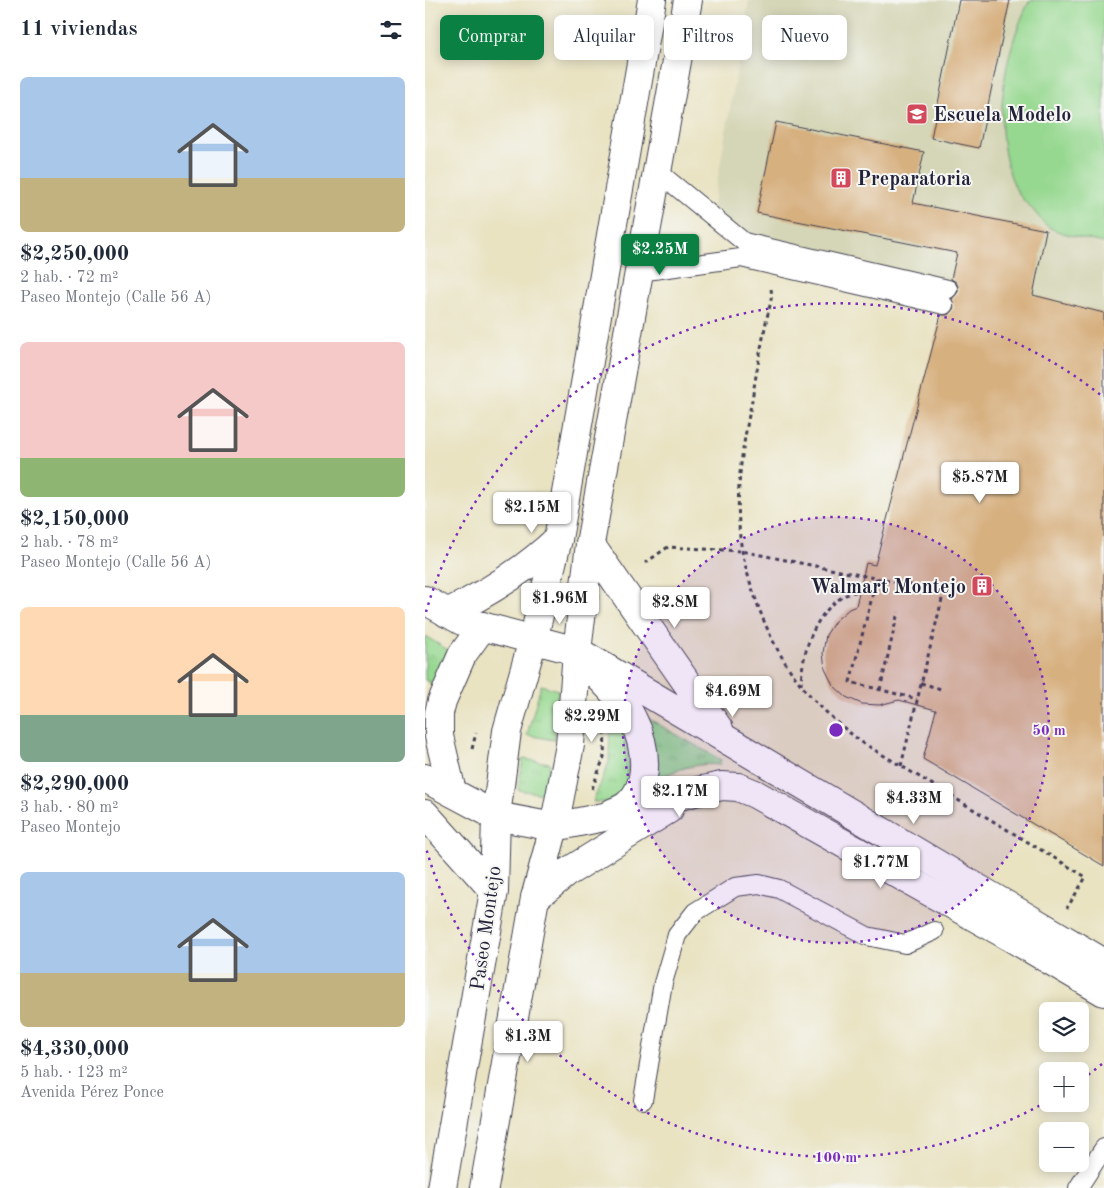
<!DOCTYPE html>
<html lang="es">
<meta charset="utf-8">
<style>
:root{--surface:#fff;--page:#f2f2f3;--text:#1f2937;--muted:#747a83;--accent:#0b8043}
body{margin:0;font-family:"Old Standard TT",serif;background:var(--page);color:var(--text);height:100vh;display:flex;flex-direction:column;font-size:19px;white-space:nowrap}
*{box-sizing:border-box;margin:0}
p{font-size:16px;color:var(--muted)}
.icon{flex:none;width:28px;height:28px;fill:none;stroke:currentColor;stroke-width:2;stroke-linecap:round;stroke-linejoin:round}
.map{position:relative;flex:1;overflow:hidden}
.side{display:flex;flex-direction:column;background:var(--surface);width:425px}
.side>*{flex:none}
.banner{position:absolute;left:15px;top:15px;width:475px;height:45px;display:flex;gap:10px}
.fabs{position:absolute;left:614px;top:1002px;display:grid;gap:10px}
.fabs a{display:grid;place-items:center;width:50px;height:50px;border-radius:8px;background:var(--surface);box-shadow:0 2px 12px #0003;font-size:25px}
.price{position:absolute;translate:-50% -42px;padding:0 11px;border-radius:5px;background:#fff;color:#222;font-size:16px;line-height:32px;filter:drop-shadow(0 1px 2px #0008)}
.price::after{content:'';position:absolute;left:50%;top:30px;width:15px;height:11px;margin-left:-8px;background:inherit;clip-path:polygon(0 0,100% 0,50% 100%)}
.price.selected{background:var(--accent);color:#fff}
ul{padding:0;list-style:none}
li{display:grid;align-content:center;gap:10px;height:265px;padding:0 20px}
li span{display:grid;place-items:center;height:155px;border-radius:8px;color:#555}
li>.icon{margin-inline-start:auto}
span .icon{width:90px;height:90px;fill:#fffc;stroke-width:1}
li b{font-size:21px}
h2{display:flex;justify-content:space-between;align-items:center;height:60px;padding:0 20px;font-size:21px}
.pill{padding:0 18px;border-radius:8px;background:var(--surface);box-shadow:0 2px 12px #0003;font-size:18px;line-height:45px}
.pill.selected{background:var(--accent);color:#fff}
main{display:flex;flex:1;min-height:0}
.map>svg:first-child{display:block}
.built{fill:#d5d6b7}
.grass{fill:url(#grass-tufts);stroke:#5c7d66}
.garden{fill:#96d890;stroke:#5c7d66}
.building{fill:#d7b080}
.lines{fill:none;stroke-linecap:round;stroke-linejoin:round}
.lane-casing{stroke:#403f4f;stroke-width:20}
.secondary-casing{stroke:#403f4f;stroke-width:30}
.path{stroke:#403f4f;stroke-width:3;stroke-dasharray:4 4;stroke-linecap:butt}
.lane{stroke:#fff;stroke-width:18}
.secondary{stroke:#fff;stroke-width:28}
.ring{fill:none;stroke:#7b2cbf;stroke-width:2.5;stroke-dasharray:2.5 5}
.labels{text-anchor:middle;stroke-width:4;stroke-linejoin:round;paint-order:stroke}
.poi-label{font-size:20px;font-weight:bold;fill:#22223b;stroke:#f6f6f2;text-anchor:start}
.street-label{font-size:20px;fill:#22223b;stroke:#f6f6f2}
.centre{fill:#7b2cbf;stroke:#f6f6f2;stroke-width:2.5}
.ring-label{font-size:15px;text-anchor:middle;font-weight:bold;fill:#7b2cbf;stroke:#f6f6f2;stroke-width:4;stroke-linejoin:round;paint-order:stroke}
</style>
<main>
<section class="side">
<h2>11 viviendas<svg class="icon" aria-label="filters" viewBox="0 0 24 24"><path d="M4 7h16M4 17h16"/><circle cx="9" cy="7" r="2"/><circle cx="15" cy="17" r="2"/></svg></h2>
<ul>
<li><span style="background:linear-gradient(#a9c7e8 65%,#c2b280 0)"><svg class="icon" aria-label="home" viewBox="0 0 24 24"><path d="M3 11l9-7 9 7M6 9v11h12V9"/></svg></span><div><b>$2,250,000</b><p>2 hab. · 72 m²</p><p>Paseo Montejo (Calle 56 A)</p></div></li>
<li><span style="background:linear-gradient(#f6c9c9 75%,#8fb573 0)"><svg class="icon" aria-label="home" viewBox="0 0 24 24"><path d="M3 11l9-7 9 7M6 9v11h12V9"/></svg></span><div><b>$2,150,000</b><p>2 hab. · 78 m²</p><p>Paseo Montejo (Calle 56 A)</p></div></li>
<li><span style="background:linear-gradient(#ffd9b3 70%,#7fa58c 0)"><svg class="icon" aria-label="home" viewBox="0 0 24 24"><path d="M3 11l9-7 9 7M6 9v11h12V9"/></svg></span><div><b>$2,290,000</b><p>3 hab. · 80 m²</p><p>Paseo Montejo</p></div></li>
<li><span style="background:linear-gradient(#a9c7e8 65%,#c2b280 0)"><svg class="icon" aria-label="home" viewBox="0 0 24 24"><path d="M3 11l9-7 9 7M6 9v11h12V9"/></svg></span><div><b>$4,330,000</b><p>5 hab. · 123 m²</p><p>Avenida Pérez Ponce</p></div></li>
</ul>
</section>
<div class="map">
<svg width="679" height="1188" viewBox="0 0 679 1188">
<defs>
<pattern id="grass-tufts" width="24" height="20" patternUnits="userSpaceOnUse" patternTransform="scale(1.25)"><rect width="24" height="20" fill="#96d890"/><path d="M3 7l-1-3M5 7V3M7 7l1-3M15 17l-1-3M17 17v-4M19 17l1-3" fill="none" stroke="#81b97d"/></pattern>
</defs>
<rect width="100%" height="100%" fill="#f6f6f2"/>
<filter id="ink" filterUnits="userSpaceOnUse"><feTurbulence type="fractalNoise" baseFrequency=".02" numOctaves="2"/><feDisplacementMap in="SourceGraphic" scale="10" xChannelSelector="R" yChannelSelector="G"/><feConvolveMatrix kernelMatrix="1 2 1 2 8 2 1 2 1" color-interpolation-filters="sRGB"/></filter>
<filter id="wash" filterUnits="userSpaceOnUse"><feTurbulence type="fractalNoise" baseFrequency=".0096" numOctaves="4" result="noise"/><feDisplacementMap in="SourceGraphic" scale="20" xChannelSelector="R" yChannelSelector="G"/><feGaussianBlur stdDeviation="1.12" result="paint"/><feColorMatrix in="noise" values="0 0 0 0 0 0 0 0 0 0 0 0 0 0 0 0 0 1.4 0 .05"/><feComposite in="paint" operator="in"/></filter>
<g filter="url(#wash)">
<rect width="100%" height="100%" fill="#e9e3c2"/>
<polygon class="built" points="324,0 679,0 679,316 284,228"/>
<g class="grass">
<polygon points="0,636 23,650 15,673 11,687 0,680"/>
<polygon points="116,685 133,690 129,740 102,735"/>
<path d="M 210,711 L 296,760 L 294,765 C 272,762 247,770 229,782 Z"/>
<path d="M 185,720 L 189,720 C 207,737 206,759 206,783 L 185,802 L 168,802 L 184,762 Z"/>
<polygon points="98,759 125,763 118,794 93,790"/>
</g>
<path class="garden" d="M 605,0 L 679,0 L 679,243 C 666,240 634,234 624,227 C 619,224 613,216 609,211 C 603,204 593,196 590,187 C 565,133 578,51 605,0 Z"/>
<g id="blocks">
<g class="building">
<polygon points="534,0 585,0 554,148 506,138"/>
<polygon points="351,122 499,152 488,203 621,230 608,295 679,313 679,866 498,759 511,710 474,700 454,705 437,704 421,697 408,685 400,669 398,653 401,635 410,621 424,609 431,606 441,563 450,565 516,315 523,315 529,308 527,299 533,292 533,286 531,282 526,279 532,253 332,213"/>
</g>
</g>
</g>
<g filter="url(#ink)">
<use href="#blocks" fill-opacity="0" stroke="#403f4f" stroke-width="1"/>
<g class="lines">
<g class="lane-casing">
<g id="lane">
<polyline points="232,171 319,242 523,289"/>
<polyline points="214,272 316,258 519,305"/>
<polyline points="218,1100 238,983 252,935 270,912 310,887 334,884 354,889 442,936 480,944 509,931"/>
<polyline points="653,1188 679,1148"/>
</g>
</g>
<g class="secondary-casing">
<g id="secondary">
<polyline points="165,544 294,729"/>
<polyline points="0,600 37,621 152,651 679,963"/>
<path d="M 22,613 C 64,593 100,570 133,539"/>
<path d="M 167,669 C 181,685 199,700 208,720 C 221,745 227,786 201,806 C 197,809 191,811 187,813"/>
<polyline points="0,778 71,816 129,827 179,817 273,791 297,786 313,787 330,794 587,938 679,992"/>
<polyline points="27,792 14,736 14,713 17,701 37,655 58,626"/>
<polyline points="0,814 69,891"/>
<polyline points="110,898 141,873 244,809"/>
<polyline points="17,1188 69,891 71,816 82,731 108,640 133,539 227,0"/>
<polyline points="59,1188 110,898 129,827 145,745 152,651 165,544 263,0"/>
</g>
</g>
<g class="path">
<path d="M 346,289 C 348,298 343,312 341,322 C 336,348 331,374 327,400 C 319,440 311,482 314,524 C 315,548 321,571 329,594 C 351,661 382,701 438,743 L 661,877 L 642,908"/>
<polyline points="220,563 243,547 316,551 519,592"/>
<polyline points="452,578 425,682 492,699"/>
<polyline points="496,683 516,689"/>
<path d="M 376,685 C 377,653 388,614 419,596 C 428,591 439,590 449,589"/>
<polyline points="455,690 473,612"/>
<polyline points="47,749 51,733"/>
<polyline points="476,766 521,583"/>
<polyline points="167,789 179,757 180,730"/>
</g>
<use href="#lane" class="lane"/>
<use href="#secondary" class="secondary"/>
</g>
</g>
<circle cx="411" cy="730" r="213" fill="#7b2cbf" fill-opacity=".12"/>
<g class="ring">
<circle cx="411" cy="730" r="213"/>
<path d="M677 1064A427 427 0 0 1 656 1080M621 1102A427 427 0 0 1 1 848M1 612A427 427 0 0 1 677 396"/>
</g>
<defs>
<g id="university-square" transform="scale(1.125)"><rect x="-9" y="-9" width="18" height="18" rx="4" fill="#d1495b" stroke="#f6f6f2"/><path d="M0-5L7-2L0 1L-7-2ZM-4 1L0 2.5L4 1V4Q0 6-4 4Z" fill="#fff"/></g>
<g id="building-square" transform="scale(1.125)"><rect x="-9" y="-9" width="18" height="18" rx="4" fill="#d1495b" stroke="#f6f6f2"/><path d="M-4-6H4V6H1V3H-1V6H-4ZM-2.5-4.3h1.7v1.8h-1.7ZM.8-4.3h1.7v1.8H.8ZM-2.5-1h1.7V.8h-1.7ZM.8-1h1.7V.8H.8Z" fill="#fff"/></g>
</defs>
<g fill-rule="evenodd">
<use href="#university-square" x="492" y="114"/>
<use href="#building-square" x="416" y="178"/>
<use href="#building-square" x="557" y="586"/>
</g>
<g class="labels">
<g class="poi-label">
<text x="508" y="121">Escuela Modelo</text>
<text x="432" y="185">Preparatoria</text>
<text x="541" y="593" text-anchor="end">Walmart Montejo</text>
</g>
<g class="street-label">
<text transform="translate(60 928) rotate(-82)" y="7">Paseo Montejo</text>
</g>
</g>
<circle cx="411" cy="730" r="8" class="centre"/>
<g class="ring-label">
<text x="624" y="735">50 m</text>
<text x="411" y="1162">100 m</text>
</g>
</svg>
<div class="fabs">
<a><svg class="icon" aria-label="layers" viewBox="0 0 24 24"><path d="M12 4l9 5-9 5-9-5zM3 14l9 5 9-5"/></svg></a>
<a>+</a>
<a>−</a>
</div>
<b class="price selected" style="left:235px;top:276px">$2.25M</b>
<b class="price" style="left:555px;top:504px">$5.87M</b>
<b class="price" style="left:107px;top:534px">$2.15M</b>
<b class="price" style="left:135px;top:625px">$1.96M</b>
<b class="price" style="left:250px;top:629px">$2.8M</b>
<b class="price" style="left:308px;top:718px">$4.69M</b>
<b class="price" style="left:167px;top:743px">$2.29M</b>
<b class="price" style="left:255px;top:818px">$2.17M</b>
<b class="price" style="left:489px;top:825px">$4.33M</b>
<b class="price" style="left:456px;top:889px">$1.77M</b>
<b class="price" style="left:103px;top:1063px">$1.3M</b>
<div class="banner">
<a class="pill selected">Comprar</a>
<a class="pill">Alquilar</a>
<a class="pill">Filtros</a>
<a class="pill">Nuevo</a>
</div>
</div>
</main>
